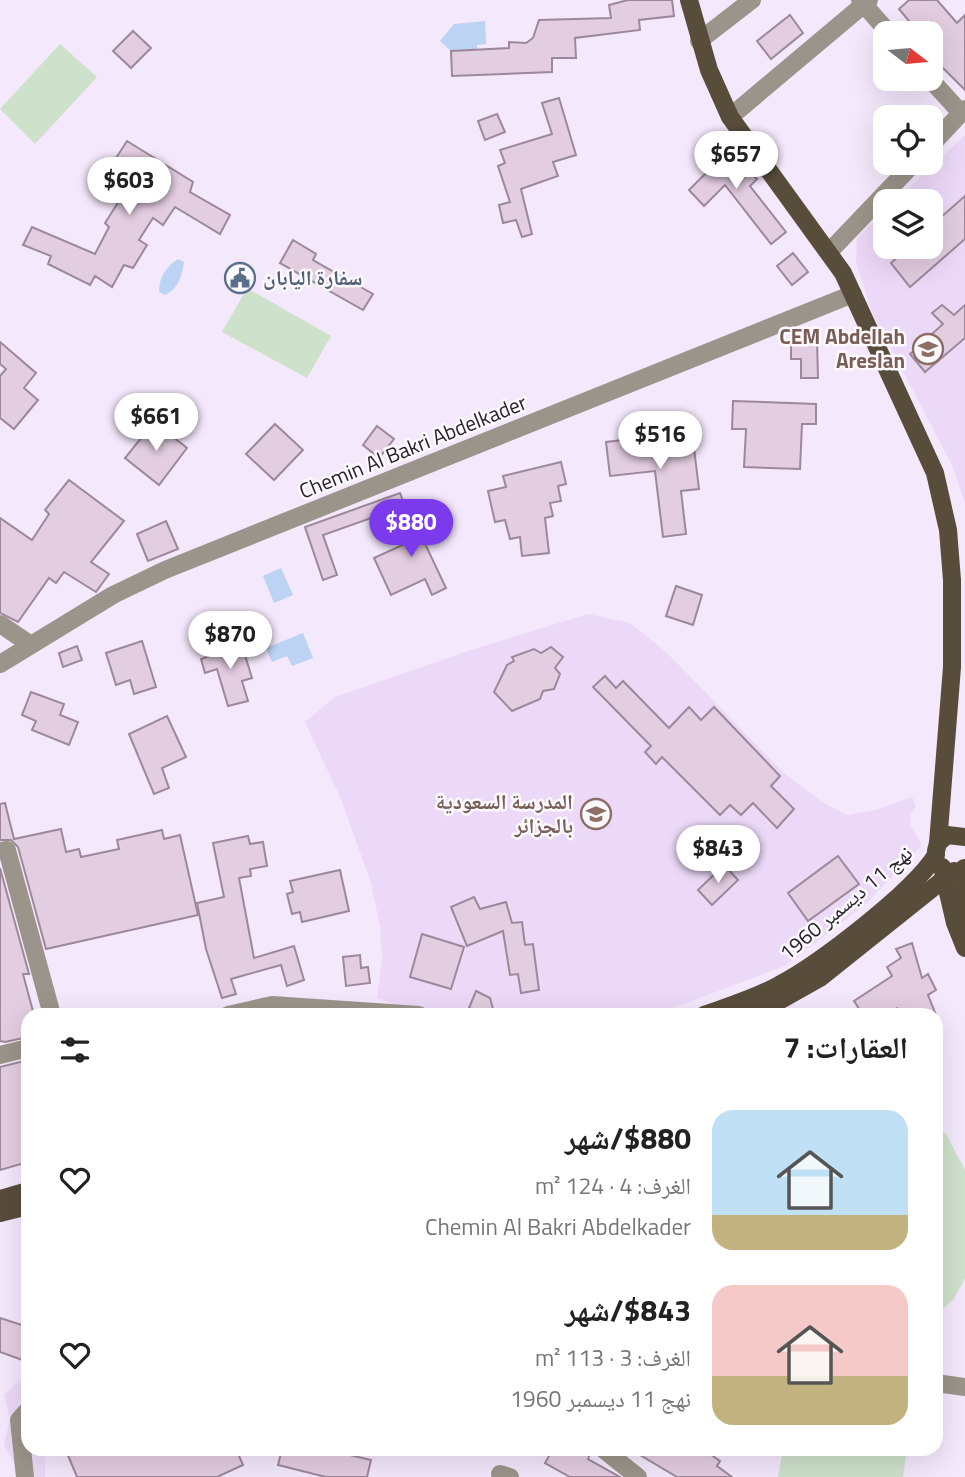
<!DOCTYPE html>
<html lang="ar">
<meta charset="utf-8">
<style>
:root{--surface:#fff;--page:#f2f2f2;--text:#222;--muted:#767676;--accent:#7c3aed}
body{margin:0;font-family:"Titillium Web","Noto Naskh Arabic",sans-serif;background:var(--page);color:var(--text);direction:rtl;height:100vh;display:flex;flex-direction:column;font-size:26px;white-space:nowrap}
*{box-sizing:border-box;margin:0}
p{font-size:23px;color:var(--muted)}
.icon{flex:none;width:38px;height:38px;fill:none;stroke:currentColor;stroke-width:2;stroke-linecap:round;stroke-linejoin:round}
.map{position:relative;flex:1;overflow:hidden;direction:ltr}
.panel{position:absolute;left:21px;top:1008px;width:922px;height:448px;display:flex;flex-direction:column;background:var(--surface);border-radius:21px;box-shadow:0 7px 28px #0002;direction:rtl}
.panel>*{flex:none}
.needle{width:46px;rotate:106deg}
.fabs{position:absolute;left:873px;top:21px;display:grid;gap:14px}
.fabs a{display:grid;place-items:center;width:70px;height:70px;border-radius:14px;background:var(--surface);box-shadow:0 7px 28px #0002;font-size:35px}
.price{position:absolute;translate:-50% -60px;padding:0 16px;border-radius:24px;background:#fff;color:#222;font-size:23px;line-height:46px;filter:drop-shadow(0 2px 4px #0008)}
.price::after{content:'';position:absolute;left:50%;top:42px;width:21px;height:16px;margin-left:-10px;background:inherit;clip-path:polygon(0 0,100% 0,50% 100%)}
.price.on{background:var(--accent);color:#fff}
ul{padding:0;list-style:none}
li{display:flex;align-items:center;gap:21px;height:175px;padding:0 35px}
li span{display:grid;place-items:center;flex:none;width:196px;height:140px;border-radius:21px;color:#555}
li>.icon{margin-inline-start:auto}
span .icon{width:84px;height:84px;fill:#fffc;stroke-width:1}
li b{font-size:30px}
h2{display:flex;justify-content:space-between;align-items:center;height:84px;padding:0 35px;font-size:30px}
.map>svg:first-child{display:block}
.built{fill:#ecd9f8}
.green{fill:#cee1cb}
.water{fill:#bcd3f3}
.building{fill:#e3cde1;stroke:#9d889b;stroke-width:2}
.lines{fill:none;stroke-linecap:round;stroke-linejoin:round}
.minor{stroke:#9b948a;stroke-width:18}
.major{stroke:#584c3b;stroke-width:18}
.labels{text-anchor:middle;stroke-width:5;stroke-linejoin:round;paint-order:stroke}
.service-label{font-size:21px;font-weight:bold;fill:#4e5e75;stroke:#fcf9fe;text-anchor:start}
.education-label{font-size:21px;font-weight:bold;fill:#785e54;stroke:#fcf9fe;text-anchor:end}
.street-label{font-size:21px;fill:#27222a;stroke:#fcf9fe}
</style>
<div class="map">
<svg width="965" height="1477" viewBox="0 0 965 1477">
<rect width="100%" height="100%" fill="#f4e8fc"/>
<g class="built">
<polygon points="965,135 965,503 952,465 872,312 856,262 857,238 885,210 886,247 931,247 931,201 895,201"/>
<polygon points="588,614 630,623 666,652 785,774 822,802 847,815 876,810 912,797 916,806 911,814 910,825 922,845 866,904 785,966 654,1015 423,1015 377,998 382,958 380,927 371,883 341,799 305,722 335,697 474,649"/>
<polygon points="28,1373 28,1449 45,1449 45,1477 22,1477 4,1445 10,1419 4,1395"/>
</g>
<g class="green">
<polygon points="60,44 97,77 35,144 0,109"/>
<polygon points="247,288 331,336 307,378 222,332"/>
<polygon points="936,1129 946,1134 965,1170 965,1278 954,1299 936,1315"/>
<polygon points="783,1449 907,1449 903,1477 778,1477"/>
</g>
<g class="water">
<polygon points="485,21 486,44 477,45 477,61 451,51 440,41 454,24"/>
<path d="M 178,259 L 184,262 C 182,276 178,289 165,295 L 159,292 C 159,277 166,267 178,259 Z"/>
<polygon points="281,568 293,595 274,603 263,576"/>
<polygon points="303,633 313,658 292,666 287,656 272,662 266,648"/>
</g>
<g class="building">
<polygon points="628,0 672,0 674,16 639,20 640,30 575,38 576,58 552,58 552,72 452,76 451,51 509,48 509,42 526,43 533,38 539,20 611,18 609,5"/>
<polygon points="909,0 937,0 957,23 965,15 965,90 931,56 931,22 919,33 899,9"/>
<polygon points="790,15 803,33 771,59 757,41"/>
<polygon points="133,31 151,48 131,68 113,51"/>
<polygon points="559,98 576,155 553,162 558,176 521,189 532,234 522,237 516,220 503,223 499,205 510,202 498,166 505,163 500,150 552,134 542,103"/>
<polygon points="497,114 505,132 485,140 478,121"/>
<polygon points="127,141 193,182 190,192 230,215 220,234 175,207 163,225 153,218 139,240 147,245 133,268 124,265 112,287 95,276 90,285 48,264 51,256 23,245 32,227 95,254 109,227 105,223 119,201 98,186"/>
<polygon points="722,146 757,179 750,186 786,232 771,244 725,185 704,206 689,190 708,171 703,167"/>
<polygon points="965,196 965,239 910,287 891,263 909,247 931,247 931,226"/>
<polygon points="293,240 316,254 313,260 373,294 363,310 280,263"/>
<polygon points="793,253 808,272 792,285 777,266"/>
<polygon points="942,305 954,315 965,305 965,338 925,372 910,354 943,324 932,313"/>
<polygon points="791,340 817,340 818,378 801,378 801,359 791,359"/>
<polygon points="0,342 36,373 24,388 38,400 14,429 0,418 0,376 6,369 0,364"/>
<polygon points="733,401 816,404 816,424 802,424 800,469 744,467 746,429 732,429"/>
<polygon points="154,422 187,448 159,485 125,458"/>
<polygon points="275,424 303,450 274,480 246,454"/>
<polygon points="377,426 394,439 379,458 363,445"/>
<polygon points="692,432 699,489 681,491 686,534 663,537 655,471 610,476 606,442"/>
<polygon points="561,462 566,484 558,486 561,501 550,503 553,516 545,518 549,553 522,556 520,537 510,539 505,520 495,522 488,491 506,487 503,476"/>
<polygon points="69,480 124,521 91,562 109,574 96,592 64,572 56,583 49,578 18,622 0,613 0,518 32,540 49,514 45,510"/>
<polygon points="400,493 405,506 323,535 337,575 323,580 305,527"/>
<polygon points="428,511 433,530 420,533 446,588 432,595 425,579 391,595 374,558 407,543 399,519"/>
<polygon points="166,521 178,549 148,561 137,534"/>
<polygon points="676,586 702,595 693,625 666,616"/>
<polygon points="142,641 156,687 134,694 130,680 116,685 106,653"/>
<polygon points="241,642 252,678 242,681 248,701 228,706 217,669 205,673 201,659 212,655 210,650"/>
<polygon points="77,646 82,660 63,667 59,653"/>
<polygon points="551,647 563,657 555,668 560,674 554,689 543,691 540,699 512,711 494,692 507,665 514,661 512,657 534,649 541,653"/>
<polygon points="605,676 616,688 623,681 669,728 689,707 701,720 714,707 780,776 771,786 794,809 777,828 753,803 741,815 730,805 720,815 662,757 656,764 645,752 651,746 593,687"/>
<polygon points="31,692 64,704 60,715 78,722 69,745 32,730 36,721 22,715"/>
<polygon points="167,716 186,757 162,768 169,788 154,794 129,734"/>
<polygon points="5,803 14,839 61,829 66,852 79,849 81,857 119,849 117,840 162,830 164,839 180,835 198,915 46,949 18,847 11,840 0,840 0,804"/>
<polygon points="248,836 250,844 263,842 267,866 250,869 251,876 239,878 254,958 294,946 304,980 287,986 281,965 231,979 236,994 222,998 206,949 197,903 224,897 213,843"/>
<polygon points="838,856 859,884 808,921 788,893"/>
<polygon points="724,865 738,880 712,905 698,890"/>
<polygon points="0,868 29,974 23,974 34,1015 28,1015 28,1037 5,1042 0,1041"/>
<polygon points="340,870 349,911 302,922 300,912 292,914 287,894 293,892 290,881"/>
<polygon points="474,897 480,909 506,902 512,923 522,922 525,945 533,944 539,990 521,993 518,974 510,975 503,931 467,946 451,907"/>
<polygon points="422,934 464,947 451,989 410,977"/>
<polygon points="912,943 922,978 928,974 936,990 928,995 936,1015 902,1015 897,1008 885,1015 863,1015 854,1001 892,976 887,967 901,958 896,949"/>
<polygon points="360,955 361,968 368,967 370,983 346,986 343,957"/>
<polygon points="476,991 490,998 493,1009 482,1014 469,1008"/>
<polygon points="28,1060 28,1162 0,1170 0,1067"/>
<polygon points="0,1318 28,1327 28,1362 0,1352"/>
<polygon points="78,1449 236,1449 243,1465 217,1477 77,1477 67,1453"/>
<polygon points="282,1449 325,1449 371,1460 367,1477 326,1477 278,1465"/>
<polygon points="553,1449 592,1449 588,1459 620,1477 570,1477 545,1463"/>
<polygon points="630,1449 703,1449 720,1461 717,1466 732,1477 677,1477"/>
</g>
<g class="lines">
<g class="minor">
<polyline points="860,0 889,33"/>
<polyline points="699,41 752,0"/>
<polyline points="930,79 961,113"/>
<polyline points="730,117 869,0"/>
<polyline points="931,145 965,109"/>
<polyline points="829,252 914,163"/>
<polyline points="0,624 31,645"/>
<polyline points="0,664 113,595 165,570 853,294"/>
<polyline points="0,851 7,850 52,1015"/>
<polyline points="228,1015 272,1005 419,1015"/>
<polyline points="0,1055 28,1048"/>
<polyline points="936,1383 965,1387"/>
<polyline points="603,1449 638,1477"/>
<polyline points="500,1474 510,1477"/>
<polyline points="25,1477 19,1420 28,1410"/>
</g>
<g class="major">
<polyline points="689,0 709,70 730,117 843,273 935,473 948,530 952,580 952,667 938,843"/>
<polyline points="936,851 938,843 947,835 965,837"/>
<polyline points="942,867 955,923 965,948"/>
<polyline points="964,868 964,930"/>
<path d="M 704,1015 C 729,1006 756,998 779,985 C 819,964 913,892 936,855"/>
<polyline points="754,1015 820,978 954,871"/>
<polyline points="0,1199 28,1191"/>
<polyline points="0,1213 28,1206"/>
</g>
</g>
<defs>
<g id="civic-ring" transform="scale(1.575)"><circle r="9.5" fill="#fcf9fe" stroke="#5c6f8a" stroke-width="1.5"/><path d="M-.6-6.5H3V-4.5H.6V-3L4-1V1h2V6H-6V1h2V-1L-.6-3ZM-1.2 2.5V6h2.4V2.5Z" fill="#5c6f8a"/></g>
<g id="school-ring" transform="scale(1.575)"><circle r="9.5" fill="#fcf9fe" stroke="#8d6e63" stroke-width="1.5"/><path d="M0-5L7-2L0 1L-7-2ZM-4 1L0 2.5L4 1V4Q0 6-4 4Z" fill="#8d6e63"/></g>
</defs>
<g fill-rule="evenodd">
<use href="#civic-ring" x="240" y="278"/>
<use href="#school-ring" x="928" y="349"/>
<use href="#school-ring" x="596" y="814"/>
</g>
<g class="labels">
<g class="service-label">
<text x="263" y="285">سفارة اليابان</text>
</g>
<g class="education-label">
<text x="905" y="344">CEM Abdellah<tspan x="905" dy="24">Areslan</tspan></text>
<text x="573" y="809">المدرسة السعودية<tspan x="573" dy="24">بالجزائر</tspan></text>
</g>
<g class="street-label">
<text transform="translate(413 447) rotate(-22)" y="7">Chemin Al Bakri Abdelkader</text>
<text transform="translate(846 903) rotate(-40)" y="7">نهج 11 ديسمبر 1960</text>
</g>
</g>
</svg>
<div class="fabs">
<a><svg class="needle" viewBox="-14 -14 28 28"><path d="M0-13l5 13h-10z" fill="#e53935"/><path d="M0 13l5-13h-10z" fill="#767676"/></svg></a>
<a><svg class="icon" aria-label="locate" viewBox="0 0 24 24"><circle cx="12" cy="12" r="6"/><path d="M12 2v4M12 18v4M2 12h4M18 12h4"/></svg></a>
<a><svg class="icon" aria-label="layers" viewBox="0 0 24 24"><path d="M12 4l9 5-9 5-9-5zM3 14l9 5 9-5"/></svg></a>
</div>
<b class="price" style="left:736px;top:191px">$657</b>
<b class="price" style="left:129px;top:217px">$603</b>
<b class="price" style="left:156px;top:453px">$661</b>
<b class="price" style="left:660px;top:471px">$516</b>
<b class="price on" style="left:411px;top:559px">$880</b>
<b class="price" style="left:230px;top:671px">$870</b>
<b class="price" style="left:718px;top:885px">$843</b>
<section class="panel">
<h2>العقارات: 7<svg class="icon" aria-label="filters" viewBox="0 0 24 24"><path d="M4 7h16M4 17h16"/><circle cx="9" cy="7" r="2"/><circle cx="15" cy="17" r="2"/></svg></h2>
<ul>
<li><span style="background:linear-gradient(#bfe0f5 75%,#c2b280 0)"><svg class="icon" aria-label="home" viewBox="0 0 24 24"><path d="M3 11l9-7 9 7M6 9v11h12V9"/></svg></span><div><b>$880/شهر</b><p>الغرف: 4 · 124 m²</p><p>Chemin Al Bakri Abdelkader</p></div><svg class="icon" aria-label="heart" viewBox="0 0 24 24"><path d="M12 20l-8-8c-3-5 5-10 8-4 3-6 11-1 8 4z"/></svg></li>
<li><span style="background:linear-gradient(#f6c9c9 65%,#c2b280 0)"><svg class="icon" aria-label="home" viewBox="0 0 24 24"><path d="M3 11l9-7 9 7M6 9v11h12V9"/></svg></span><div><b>$843/شهر</b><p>الغرف: 3 · 113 m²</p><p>نهج 11 ديسمبر 1960</p></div><svg class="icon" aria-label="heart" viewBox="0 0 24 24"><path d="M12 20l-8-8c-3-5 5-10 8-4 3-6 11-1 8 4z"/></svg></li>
</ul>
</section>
</div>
